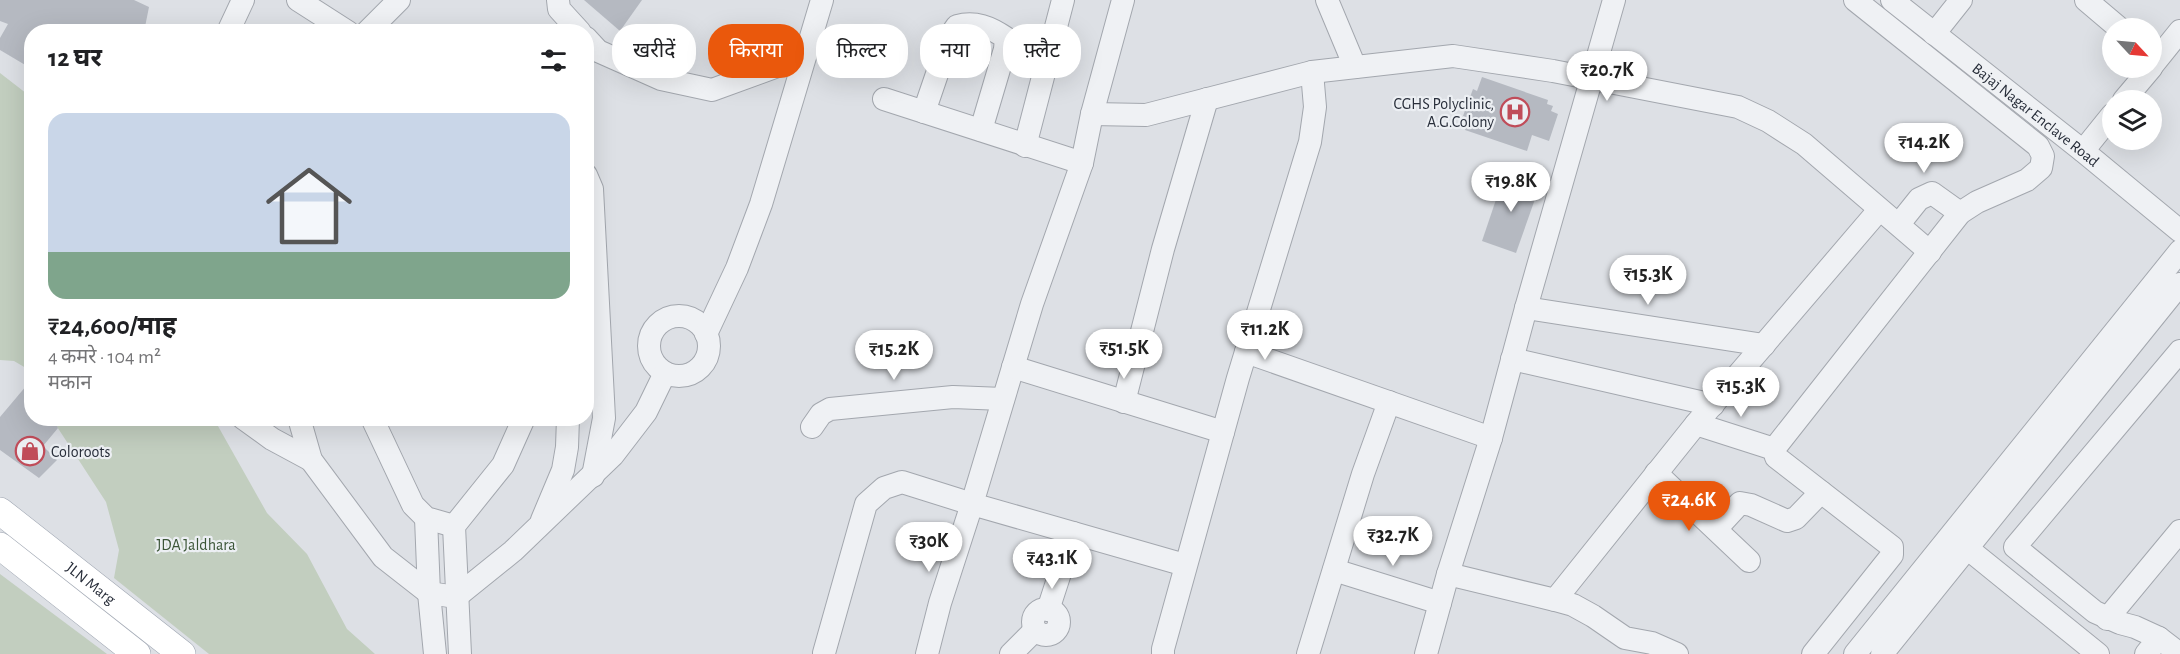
<!DOCTYPE html>
<html lang="hi">
<meta charset="utf-8">
<style>
:root{--surface:#fff;--page:#f6f6f6;--text:#202124;--muted:#757577;--accent:#ea580c}
body{margin:0;font-family:"Alegreya Sans","Noto Sans Devanagari",sans-serif;background:var(--page);color:var(--text);height:100vh;display:flex;flex-direction:column;font-size:22px;white-space:nowrap}
*{box-sizing:border-box;margin:0}
p{font-size:20px;color:var(--muted)}
.icon{flex:none;width:33px;height:33px;fill:none;stroke:currentColor;stroke-width:2;stroke-linecap:round;stroke-linejoin:round}
.map{position:relative;flex:1;overflow:hidden}
.side{position:absolute;left:24px;top:24px;width:570px;height:402px;display:flex;flex-direction:column;background:var(--surface);border-radius:24px;box-shadow:0 6px 24px #0002}
.side>*{flex:none}
.banner{position:absolute;left:612px;top:24px;width:570px;height:54px;display:flex;gap:12px}
.needle{width:39px;rotate:116deg}
.tools{position:absolute;left:2102px;top:18px;display:grid;gap:12px}
.tools a{display:grid;place-items:center;width:60px;height:60px;border-radius:50%;background:var(--surface);box-shadow:0 6px 24px #0002;font-size:30px}
.price{position:absolute;translate:-50% -51px;padding:0 14px;border-radius:21px;background:#fff;color:#222;font-size:20px;line-height:39px;filter:drop-shadow(0 2px 3px #0008)}
.price::after{content:'';position:absolute;left:50%;top:36px;width:18px;height:14px;margin-left:-9px;background:inherit;clip-path:polygon(0 0,100% 0,50% 100%)}
.price.current{background:var(--accent);color:#fff}
ul{padding:0;list-style:none}
li{display:grid;align-content:center;gap:12px;height:318px;padding:0 24px}
li span{display:grid;place-items:center;height:186px;border-radius:18px;color:#555}
li>.icon{margin-inline-start:auto}
span .icon{width:108px;height:108px;fill:#fffc;stroke-width:1}
li b{font-size:26px}
h2{display:flex;justify-content:space-between;align-items:center;height:72px;padding:0 24px;font-size:26px}
.tag{padding:0 21px;border-radius:24px;background:var(--surface);box-shadow:0 6px 24px #0002;font-size:21px;line-height:54px}
.tag.current{background:var(--accent);color:#fff}
.map>svg:first-child{display:block}
.green{fill:#c2cebf}
.building{fill:#b5b9c1}
.lines{fill:none;stroke-linecap:round;stroke-linejoin:round}
.minor-casing{stroke:#a3a7ae;stroke-width:24}
.major-casing{stroke:#9da4b0;stroke-width:28}
.minor{stroke:#eff1f4;stroke-width:22}
.major{stroke:#fff;stroke-width:27}
.labels{text-anchor:middle;stroke-width:4.5;stroke-linejoin:round;paint-order:stroke}
.poi-label{font-size:16px;fill:#282e3a;stroke:#eceff3;text-anchor:end}
.street-label{font-size:16px;fill:#282e3a;stroke:#eceff3}
.park-label{font-size:16px;fill:#3b5537;stroke:#eceff3}
</style>
<div class="map">
<svg width="2180" height="654" viewBox="0 0 2180 654">
<rect width="100%" height="100%" fill="#dde0e5"/>
<g class="green">
<polygon points="0,73 31,97 31,371 14,361 0,360"/>
<polygon points="52,419 214,419 267,513 307,554 347,629 375,654 209,654 114,578 119,550 106,502"/>
<polygon points="0,574 107,654 0,654"/>
</g>
<g class="building">
<polygon points="0,0 134,0 149,7 144,32 32,32 32,69 0,50 0,38 8,24 0,21"/>
<polygon points="584,0 642,0 620,31"/>
<polygon points="1482,77 1548,100 1547,104 1553,106 1551,111 1558,114 1549,141 1532,135 1527,151 1465,130 1469,118 1463,116 1473,89 1477,91"/>
<polygon points="1505,173 1540,185 1516,253 1482,241"/>
<polygon points="32,379 32,418 52,418 58,428 43,446 57,460 39,478 0,450 0,417"/>
</g>
<g class="lines">
<g class="minor-casing">
<g id="minor">
<polyline points="298,0 348,32"/>
<polyline points="558,0 559,9 580,32"/>
<polyline points="1123,0 1092,114 1082,163 1032,304 972,504 1185,565"/>
<polyline points="1327,0 1355,67"/>
<path id="s1" d="M 1892,0 L 2083,151 L 2180,231"/>
<polyline points="2086,0 2119,28"/>
<polyline points="228,32 243,0"/>
<polyline points="367,32 399,0"/>
<polyline points="1934,34 1961,0"/>
<polyline points="586,38 598,51 661,79 712,90 805,56"/>
<polyline points="2151,67 2180,31"/>
<polyline points="884,99 1082,163"/>
<polyline points="2124,100 2151,68"/>
<path d="M 924,112 L 950,36 L 957,26 C 975,21 990,27 1006,38 L 1005,49 L 981,130"/>
<polyline points="1092,114 1146,115 1312,72 1453,56 1553,71 1738,107 1768,121 1804,144 1930,252"/>
<polyline points="1025,146 1063,0"/>
<polyline points="2083,151 2112,115"/>
<polyline points="586,175 592,189 604,418 593,476"/>
<polyline points="1899,224 1919,199 1932,193 1960,213"/>
<polyline points="1526,308 1764,345"/>
<circle cx="679" cy="346" r="30"/>
<polyline points="706,334 737,268 761,204 822,0"/>
<polyline points="1246,352 1491,438"/>
<polyline points="1512,359 1713,405"/>
<polyline points="1013,367 1223,432"/>
<polyline points="1124,402 1163,249 1207,99"/>
<polyline points="243,418 272,439 311,460"/>
<polyline points="299,418 311,460 383,557 429,593 456,597 513,551 613,455 646,412 665,373"/>
<polyline points="372,418 413,505 426,518 454,526"/>
<polyline points="1696,424 1774,449"/>
<polyline points="812,427 821,414 830,409 953,397 1003,399"/>
<polyline points="1656,473 1749,561"/>
<polyline points="426,518 429,593 435,654"/>
<polyline points="542,520 563,470 567,447 568,418"/>
<polyline points="1716,529 1740,503 1751,505 1787,521 1796,518 1821,492"/>
<polyline points="1957,540 2098,654"/>
<polyline points="1334,570 1440,603"/>
<polyline points="1448,574 1555,600 1696,424 1879,210"/>
<polyline points="1555,600 1573,605 1593,616 1625,638 1652,643 1677,654"/>
<circle cx="1046" cy="622" r="13"/>
<polyline points="1048,610 1073,533"/>
<polyline points="2107,619 2180,531"/>
<polyline points="2159,638 2180,654"/>
<polyline points="824,653 866,504 884,488 902,482 972,504 940,603 927,654"/>
<polyline points="460,654 454,526 503,465 524,418"/>
<polyline points="1011,654 1035,630"/>
<polyline points="1163,654 1163,649 1238,378 1310,142 1315,107 1312,72"/>
<polyline points="1308,654 1363,474 1389,402"/>
<polyline points="1426,654 1448,574 1491,438 1526,308 1614,0"/>
<polyline points="1813,654 1892,555 1892,547 1776,457 1774,449 1960,213 1977,202 2027,180 2041,168 2043,156 2038,146 1855,0"/>
<polyline points="1855,654 2180,251"/>
<polyline points="1882,654 2180,284"/>
<polyline points="2146,654 2159,638 2135,627 2120,623 2095,612 2015,547 2180,351"/>
</g>
</g>
<g class="major-casing">
<g id="major">
<path id="s2" d="M 0,511 L 182,654"/>
<polyline points="0,546 137,654"/>
</g>
</g>
<use href="#minor" class="minor"/>
<use href="#major" class="major"/>
</g>
<defs>
<g id="hospital-ring" transform="scale(1.5)"><circle r="9.5" fill="#eceff3" stroke="#c04c59" stroke-width="1.5"/><path d="M-5-5h3v3.5h4V-5h3V5h-3V1.5h-4V5h-3Z" fill="#c04c59"/></g>
<g id="shop-ring" transform="scale(1.5)"><circle r="9.5" fill="#eceff3" stroke="#c04c59" stroke-width="1.5"/><path d="M-5-2.5h2.3a2.7 3.5 0 0 1 5.4 0H5L5.5 6h-11ZM-1.5-2.5h3a1.5 2.3 0 0 0-3 0Z" fill="#c04c59"/></g>
</defs>
<g fill-rule="evenodd">
<use href="#hospital-ring" x="1515" y="112"/>
<use href="#shop-ring" x="30" y="451"/>
</g>
<g class="labels">
<g class="poi-label">
<text x="1494" y="109">CGHS Polyclinic,<tspan x="1494" dy="18">A.G.Colony</tspan></text>
<text x="51" y="457" text-anchor="start">Coloroots</text>
</g>
<g class="street-label">
<text dy="6" stroke="none"><textPath href="#s1" startOffset="184">Bajaj Nagar Enclave Road</textPath></text>
<text dy="6" stroke="none"><textPath href="#s2" startOffset="116">JLN Marg</textPath></text>
</g>
<g class="park-label">
<text x="196" y="550">JDA Jaldhara</text>
</g>
</g>
</svg>
<div class="tools">
<a><svg class="needle" viewBox="-14 -14 28 28"><path d="M0-13l5 13h-10z" fill="#e53935"/><path d="M0 13l5-13h-10z" fill="#757577"/></svg></a>
<a><svg class="icon" aria-label="layers" viewBox="0 0 24 24"><path d="M12 4l9 5-9 5-9-5zM3 14l9 5 9-5"/></svg></a>
</div>
<b class="price" style="left:1607px;top:102px">₹20.7K</b>
<b class="price" style="left:1924px;top:174px">₹14.2K</b>
<b class="price" style="left:1511px;top:213px">₹19.8K</b>
<b class="price" style="left:1648px;top:306px">₹15.3K</b>
<b class="price" style="left:1265px;top:361px">₹11.2K</b>
<b class="price" style="left:1124px;top:380px">₹51.5K</b>
<b class="price" style="left:894px;top:381px">₹15.2K</b>
<b class="price" style="left:1741px;top:418px">₹15.3K</b>
<b class="price current" style="left:1689px;top:532px">₹24.6K</b>
<b class="price" style="left:1393px;top:567px">₹32.7K</b>
<b class="price" style="left:929px;top:573px">₹30K</b>
<b class="price" style="left:1052px;top:590px">₹43.1K</b>
<div class="banner">
<a class="tag">खरीदें</a>
<a class="tag current">किराया</a>
<a class="tag">फ़िल्टर</a>
<a class="tag">नया</a>
<a class="tag">फ़्लैट</a>
</div>
<section class="side">
<h2>12 घर<svg class="icon" aria-label="filters" viewBox="0 0 24 24"><path d="M4 7h16M4 17h16"/><circle cx="9" cy="7" r="2"/><circle cx="15" cy="17" r="2"/></svg></h2>
<ul>
<li><span style="background:linear-gradient(#c9d6e8 75%,#7fa58c 0)"><svg class="icon" aria-label="home" viewBox="0 0 24 24"><path d="M3 11l9-7 9 7M6 9v11h12V9"/></svg></span><div><b>₹24,600/माह</b><p>4 कमरे · 104 m²</p><p>मकान</p></div></li>
</ul>
</section>
</div>
